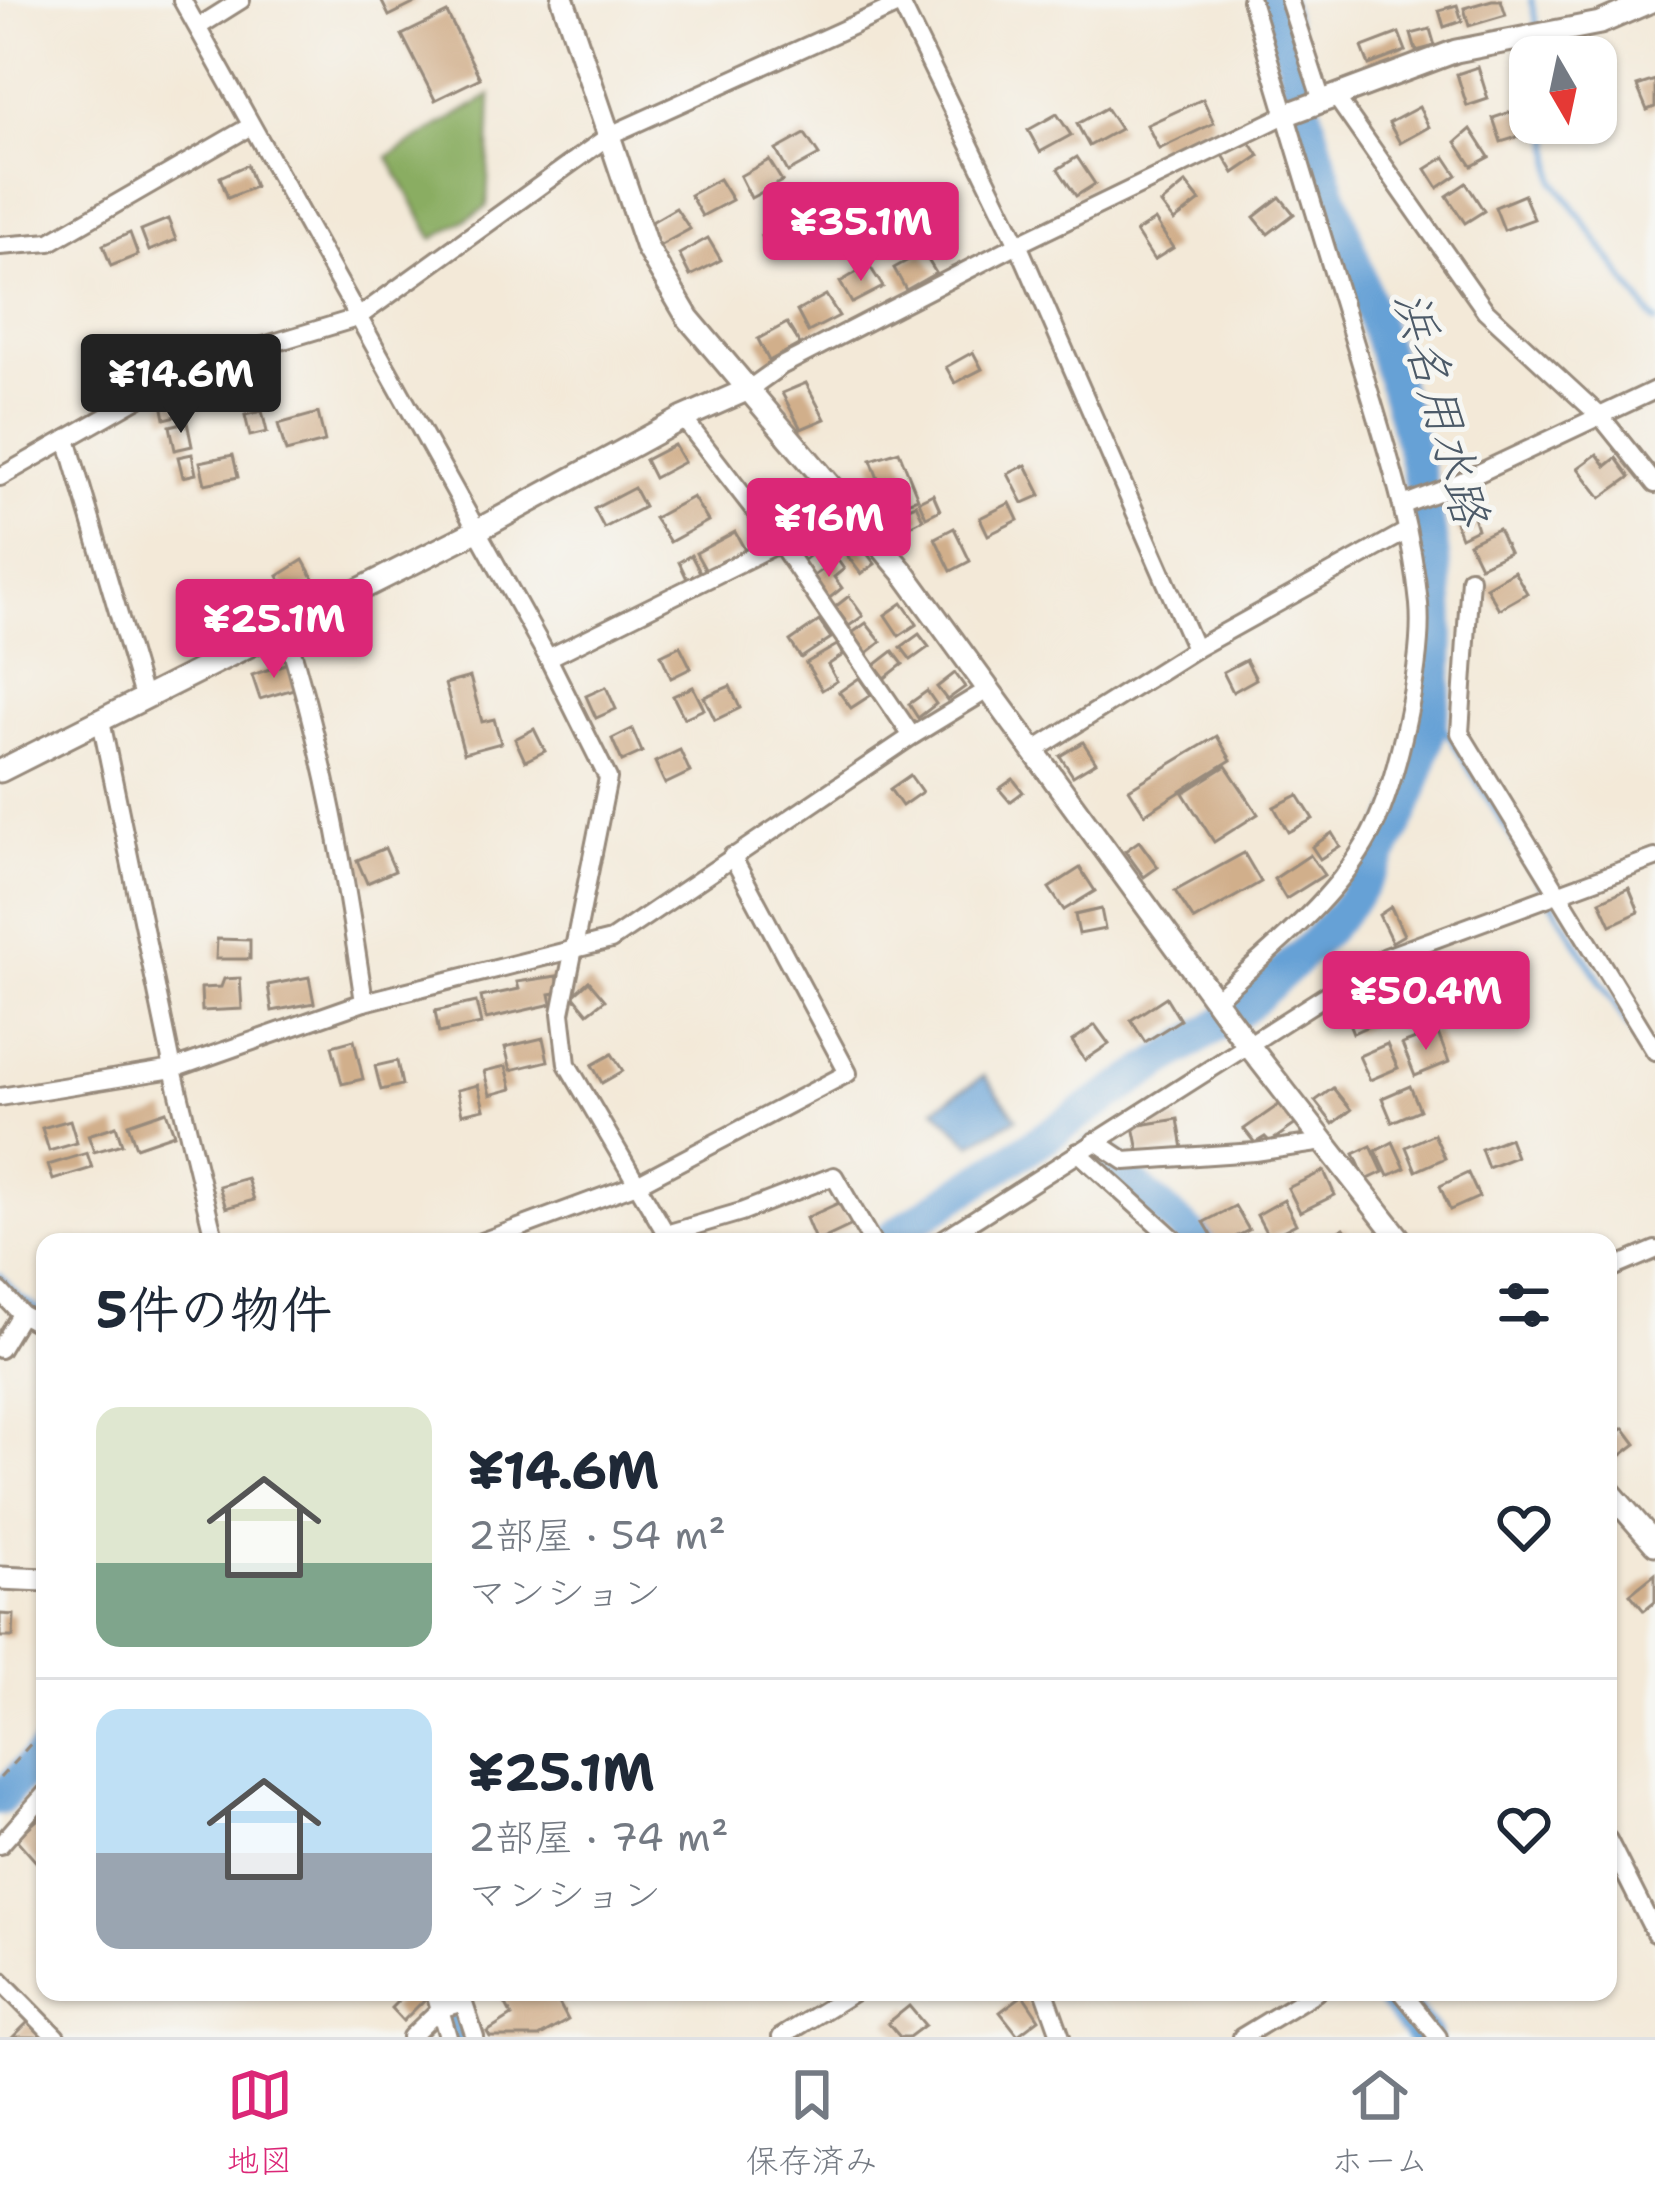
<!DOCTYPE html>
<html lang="ja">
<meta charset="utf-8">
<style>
:root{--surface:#fff;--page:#f2f2f3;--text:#1f2937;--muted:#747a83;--line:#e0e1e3;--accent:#db2777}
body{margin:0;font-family:"Shantell Sans","Klee One",sans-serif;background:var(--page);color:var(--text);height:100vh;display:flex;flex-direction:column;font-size:45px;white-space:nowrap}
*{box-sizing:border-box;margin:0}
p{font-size:39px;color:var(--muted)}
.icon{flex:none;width:66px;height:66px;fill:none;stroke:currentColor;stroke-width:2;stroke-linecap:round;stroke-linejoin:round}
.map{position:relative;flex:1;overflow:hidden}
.drawer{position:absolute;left:36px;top:1233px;width:1581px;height:768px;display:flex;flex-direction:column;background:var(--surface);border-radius:24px;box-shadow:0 3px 9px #0004}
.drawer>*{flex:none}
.needle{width:78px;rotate:171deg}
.tools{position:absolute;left:1509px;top:36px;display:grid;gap:24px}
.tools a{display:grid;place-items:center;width:108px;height:108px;border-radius:24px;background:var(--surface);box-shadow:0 3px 9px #0004;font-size:60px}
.price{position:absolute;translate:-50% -102px;padding:0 27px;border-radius:12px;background:var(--accent);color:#fff;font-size:39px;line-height:78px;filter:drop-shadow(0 3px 6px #0008)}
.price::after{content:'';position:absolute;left:50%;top:72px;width:36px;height:27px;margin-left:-18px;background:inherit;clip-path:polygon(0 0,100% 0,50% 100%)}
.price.current{background:#222;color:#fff}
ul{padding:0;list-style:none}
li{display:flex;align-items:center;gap:36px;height:300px;padding:0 60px}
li+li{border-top:3px solid var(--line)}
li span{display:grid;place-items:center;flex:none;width:336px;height:240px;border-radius:24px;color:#555}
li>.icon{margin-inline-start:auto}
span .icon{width:144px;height:144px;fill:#fffc;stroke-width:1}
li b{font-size:51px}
h2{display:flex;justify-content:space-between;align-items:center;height:144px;padding:0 60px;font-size:51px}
.tabs{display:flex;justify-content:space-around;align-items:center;height:168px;border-top:3px solid var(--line);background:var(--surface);font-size:33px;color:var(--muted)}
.tabs a{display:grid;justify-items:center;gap:6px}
.tabs .current{color:var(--accent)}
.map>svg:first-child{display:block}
.forest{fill:#8aad62;stroke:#626c40;stroke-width:3}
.water{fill:#66a1d6;stroke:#50667a;stroke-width:3}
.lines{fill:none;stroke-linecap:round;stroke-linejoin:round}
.stream{stroke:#66a1d6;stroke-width:6}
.river{stroke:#66a1d6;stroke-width:33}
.building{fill:#d1af8b}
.minor-casing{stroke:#978a7b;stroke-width:22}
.tertiary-casing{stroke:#978a7b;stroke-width:27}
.path{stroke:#978a7b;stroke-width:3;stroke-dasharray:9 9;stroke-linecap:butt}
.minor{stroke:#fff;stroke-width:16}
.tertiary{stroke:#fff;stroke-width:21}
.labels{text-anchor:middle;stroke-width:10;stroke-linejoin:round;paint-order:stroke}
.water-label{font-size:48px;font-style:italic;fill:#4c5a68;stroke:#f6f6f2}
</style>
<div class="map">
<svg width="1655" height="2037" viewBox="0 0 1655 2037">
<rect width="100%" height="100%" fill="#f6f6f2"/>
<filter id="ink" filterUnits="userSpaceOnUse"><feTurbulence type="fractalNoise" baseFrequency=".00833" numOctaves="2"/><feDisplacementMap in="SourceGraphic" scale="24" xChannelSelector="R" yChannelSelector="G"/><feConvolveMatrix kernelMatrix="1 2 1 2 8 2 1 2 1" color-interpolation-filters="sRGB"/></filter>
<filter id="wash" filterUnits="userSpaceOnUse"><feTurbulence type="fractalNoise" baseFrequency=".004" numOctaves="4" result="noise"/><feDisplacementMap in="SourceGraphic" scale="48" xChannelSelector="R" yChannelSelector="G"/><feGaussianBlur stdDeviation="2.7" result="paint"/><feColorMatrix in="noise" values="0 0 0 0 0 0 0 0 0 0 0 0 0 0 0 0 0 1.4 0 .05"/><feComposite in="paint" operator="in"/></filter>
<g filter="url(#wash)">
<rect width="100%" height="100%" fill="#f3e9d8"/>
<polygon class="forest" points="491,95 487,207 433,239 388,157"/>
<polygon class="water" points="984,1076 1017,1118 971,1144 935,1108"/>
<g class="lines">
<g class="stream">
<polyline points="1531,0 1544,57"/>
<polyline points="1550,123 1555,181 1655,322"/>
<polyline points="1435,713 1655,1070"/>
<polyline points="0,1275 18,1296 45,1313"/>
</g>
<g class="river">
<polyline points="1096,1151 1199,1242"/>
<path d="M 883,1242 L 1243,1009 C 1285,971 1331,931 1363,884 C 1509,670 1411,431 1337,211 C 1313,141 1294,71 1276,0"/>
<polyline points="0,1799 45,1751"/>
<polyline points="446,1992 461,2037"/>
<polyline points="1388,1992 1425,2037"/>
</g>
</g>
<g id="blocks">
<g class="building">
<polygon points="381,0 421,0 389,16"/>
<polygon points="1492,0 1501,0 1506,15 1469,26 1464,8"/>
<polygon points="1457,5 1462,21 1444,27 1439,10"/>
<polygon points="447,13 480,78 435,100 402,35"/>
<polygon points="1430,29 1435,46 1416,51 1411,34"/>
<polygon points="1399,33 1406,51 1369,65 1362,47"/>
<polygon points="1478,67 1488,99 1467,106 1457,74"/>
<polygon points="1655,80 1655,107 1647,110 1637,86"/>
<polygon points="1203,99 1214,123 1159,149 1147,125"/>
<polygon points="1419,107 1429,127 1400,143 1389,123"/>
<polygon points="1106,108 1120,129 1089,146 1077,124"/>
<polygon points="1523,108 1531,133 1501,142 1493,118"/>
<polygon points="1057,114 1071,135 1040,152 1028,130"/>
<polygon points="1471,129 1489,157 1472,166 1456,142"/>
<polygon points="805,134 819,155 788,172 776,150"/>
<polygon points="1248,139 1259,156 1234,173 1223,155"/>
<polygon points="1077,157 1095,184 1076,196 1058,169"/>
<polygon points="1445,157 1457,175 1438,188 1426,169"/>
<polygon points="769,160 782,181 751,198 740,176"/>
<polygon points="247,165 255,187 228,198 220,177"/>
<polygon points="719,179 732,200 702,216 690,195"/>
<polygon points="1186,183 1200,201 1174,221 1161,204"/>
<polygon points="1466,183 1484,211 1465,223 1447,196"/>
<polygon points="1524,195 1534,219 1504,230 1495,207"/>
<polygon points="1280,197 1294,214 1268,234 1254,217"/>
<polygon points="676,208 690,229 659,246 648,224"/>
<polygon points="168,219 176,240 149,251 141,230"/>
<polygon points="790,220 803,241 772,257 761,236"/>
<polygon points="1155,220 1173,248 1154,260 1136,232"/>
<polygon points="130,233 138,255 111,266 103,245"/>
<polygon points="708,238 721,260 690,276 679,254"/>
<polygon points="923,252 936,273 906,290 894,268"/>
<polygon points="869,265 883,287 852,303 840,282"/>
<polygon points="826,295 839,316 808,332 797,311"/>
<polygon points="787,323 800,344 769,361 758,339"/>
<polygon points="973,352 982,369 955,383 946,367"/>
<polygon points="272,363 276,379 259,382 256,367"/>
<polygon points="806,383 825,419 801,429 782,393"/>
<polygon points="178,399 181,415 165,419 162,403"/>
<polygon points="262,411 267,432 250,436 245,415"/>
<polygon points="318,413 325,442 286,452 278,424"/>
<polygon points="187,422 192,446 175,450 170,426"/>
<polygon points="674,445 684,462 654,478 645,460"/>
<polygon points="899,451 918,498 889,508 871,460"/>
<polygon points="192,454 196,474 183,477 178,457"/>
<polygon points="1597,454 1606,466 1616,458 1630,477 1601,498 1578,468"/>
<polygon points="233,455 238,477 205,484 200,462"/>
<polygon points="1026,465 1041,495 1023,503 1008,474"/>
<polygon points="634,488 644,507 604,528 594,509"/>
<polygon points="933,494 940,510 926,517 919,501"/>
<polygon points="693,497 708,521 670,542 654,518"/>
<polygon points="1010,503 1018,520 988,535 980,518"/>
<polygon points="916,504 923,519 909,526 901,510"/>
<polygon points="1470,506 1477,529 1461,537 1452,514"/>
<polygon points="954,528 970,561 951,571 935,538"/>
<polygon points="813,529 825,543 803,561 791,547"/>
<polygon points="838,529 847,541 835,551 825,539"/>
<polygon points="1498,529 1509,552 1480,566 1469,543"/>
<polygon points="735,532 745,550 706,571 696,553"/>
<polygon points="860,544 875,564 861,574 846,554"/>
<polygon points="691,555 701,574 688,581 679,562"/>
<polygon points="837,559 844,569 834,577 842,588 827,600 811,578"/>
<polygon points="303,560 316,583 289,596 278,576"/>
<polygon points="1514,571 1527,593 1499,609 1486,587"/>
<polygon points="849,596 863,616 849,626 835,607"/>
<polygon points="902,603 917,624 899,636 885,615"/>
<polygon points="819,621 831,638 801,658 790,641"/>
<polygon points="866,623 881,642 867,653 852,633"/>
<polygon points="919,634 929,647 911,660 901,647"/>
<polygon points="837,645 843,655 828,665 837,681 822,690 806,663"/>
<polygon points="680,646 691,668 671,678 661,655"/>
<polygon points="893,651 903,664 885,678 875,665"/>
<polygon points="1246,660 1256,679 1233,692 1223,672"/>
<polygon points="288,663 297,688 260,699 252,675"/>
<polygon points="955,673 965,687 947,700 937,687"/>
<polygon points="470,677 482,722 494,719 501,743 464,753 445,684"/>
<polygon points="859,678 871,695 851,708 839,692"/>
<polygon points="730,686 740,708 715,720 704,697"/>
<polygon points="606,687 616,709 596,718 586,696"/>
<polygon points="693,687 704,709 684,718 673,696"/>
<polygon points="927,691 936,704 918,718 909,704"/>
<polygon points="534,729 545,751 525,761 515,739"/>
<polygon points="632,729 642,752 622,761 612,739"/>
<polygon points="1217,736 1231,760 1145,814 1129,789"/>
<polygon points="1083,742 1096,762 1073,776 1060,756"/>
<polygon points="680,750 690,772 665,784 655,762"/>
<polygon points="1226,766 1258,814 1214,842 1183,793"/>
<polygon points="910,775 922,792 902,806 890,789"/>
<polygon points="1013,779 1023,792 1010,802 999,789"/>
<polygon points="1298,795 1313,819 1288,832 1274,807"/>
<polygon points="1332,833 1340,846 1320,859 1312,847"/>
<polygon points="1139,841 1158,867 1144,877 1125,851"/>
<polygon points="385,848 395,871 367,883 357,860"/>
<polygon points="1244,853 1261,882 1194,920 1175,891"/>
<polygon points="1310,855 1324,875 1286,899 1274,879"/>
<polygon points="1080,868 1095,891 1064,910 1049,888"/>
<polygon points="1629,888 1639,912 1611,925 1600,901"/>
<polygon points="1391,907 1404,935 1392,942 1379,915"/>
<polygon points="1101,909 1105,929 1079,934 1075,915"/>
<polygon points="217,939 250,940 250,959 216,959"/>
<polygon points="1503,954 1516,980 1498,988 1486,962"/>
<polygon points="1460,957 1470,979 1440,992 1431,971"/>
<polygon points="557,976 561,992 550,994 552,1004 486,1019 481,997 519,989 517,982"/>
<polygon points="309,977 314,1003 272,1011 268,985"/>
<polygon points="240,978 242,1009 202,1011 201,988 221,987 224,979"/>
<polygon points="1406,978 1421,1009 1393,1020 1380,990"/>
<polygon points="589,981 605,1000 588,1013 573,995"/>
<polygon points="1166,997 1180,1020 1145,1042 1131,1020"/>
<polygon points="476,1002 481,1024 439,1033 435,1011"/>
<polygon points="1371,1002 1379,1021 1353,1033 1345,1013"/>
<polygon points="1095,1025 1109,1044 1085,1060 1072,1041"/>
<polygon points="1437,1031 1449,1062 1415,1076 1402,1044"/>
<polygon points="543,1038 548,1061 511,1070 505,1047"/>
<polygon points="354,1040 363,1079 342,1084 332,1046"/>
<polygon points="1387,1044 1398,1068 1370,1080 1359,1056"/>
<polygon points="612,1054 623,1071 602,1083 592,1065"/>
<polygon points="397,1061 402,1085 381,1090 375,1066"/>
<polygon points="506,1066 512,1089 490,1095 484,1071"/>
<polygon points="478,1085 484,1109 462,1114 457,1090"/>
<polygon points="1410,1086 1420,1110 1392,1122 1382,1098"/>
<polygon points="1333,1088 1351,1110 1333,1124 1315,1101"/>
<polygon points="1280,1104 1296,1124 1270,1142 1265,1137 1255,1143 1244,1129"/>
<polygon points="166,1111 174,1134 136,1147 128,1124"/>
<polygon points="1178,1119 1183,1149 1140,1156 1134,1126"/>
<polygon points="70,1120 77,1143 49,1151 42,1128"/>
<polygon points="116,1126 122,1144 94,1152 88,1135"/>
<polygon points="1434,1134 1445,1158 1416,1171 1406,1147"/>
<polygon points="1509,1138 1516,1157 1488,1168 1481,1149"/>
<polygon points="1393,1142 1405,1168 1388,1176 1376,1151"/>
<polygon points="1371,1146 1383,1172 1366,1180 1354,1154"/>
<polygon points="87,1153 92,1168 53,1180 48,1165"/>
<polygon points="1324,1171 1335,1195 1300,1212 1288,1188"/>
<polygon points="1468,1173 1479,1197 1450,1210 1440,1186"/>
<polygon points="247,1178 254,1200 226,1208 219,1186"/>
<polygon points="1284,1200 1296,1224 1269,1238 1257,1215"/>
<polygon points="841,1202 852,1225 816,1242 806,1218"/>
<polygon points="1235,1206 1249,1230 1226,1242 1216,1242 1204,1222"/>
<polygon points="1344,1228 1353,1242 1319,1242"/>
<polygon points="1624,1428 1636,1444 1611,1463 1608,1440"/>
<polygon points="1655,1574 1655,1602 1644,1611 1630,1594"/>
<polygon points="0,1614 14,1615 13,1637 0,1637"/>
<polygon points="45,1813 45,1872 16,1839"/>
<polygon points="407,1992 416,1992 424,2000 403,2021 391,2008"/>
<polygon points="499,1992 553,1992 568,2020 539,2037 490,2037 487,2032 512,2016"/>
<polygon points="1023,1995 1039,2019 1018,2035 1000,2012"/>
<polygon points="909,2006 925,2025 909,2037 900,2037 888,2023"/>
<polygon points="29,2021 42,2033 38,2037 13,2037"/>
</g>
</g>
</g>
<g filter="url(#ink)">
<use href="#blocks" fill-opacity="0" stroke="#978a7b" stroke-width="3"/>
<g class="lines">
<g class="minor-casing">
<g id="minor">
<polyline points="182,0 548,658 608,778 561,1013 567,1064 671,1242"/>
<polyline points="899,0 1018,244 1195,649"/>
<polyline points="1289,0 1322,101"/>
<polyline points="198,27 241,0"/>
<polyline points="1336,97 1485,310 1602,418 1655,484"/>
<polyline points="0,246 50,242 249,127"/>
<polyline points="749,389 781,366 1018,244 1285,115"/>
<polyline points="683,418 780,543 912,736"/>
<polyline points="67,439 144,700"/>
<polyline points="0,477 193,367 357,318 610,135 900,4"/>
<polyline points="1403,505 1445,489 1655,390"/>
<polyline points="1470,578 1460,733 1655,1051"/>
<path d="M 285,628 C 325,754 345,872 364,1002"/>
<polyline points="548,658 780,543"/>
<polyline points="101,721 173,1069 215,1242"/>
<polyline points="1035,750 1195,649 1407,531"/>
<path d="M 1215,1000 C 1270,949 1334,902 1370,835 C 1397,784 1424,661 1419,604 C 1411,518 1383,439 1359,357 C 1323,238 1286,119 1251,0"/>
<polyline points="0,1097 173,1069 364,1002 611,940 912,736 989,689"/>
<polyline points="1095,1141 1125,1161 1255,1152 1324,1142"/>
<polyline points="1078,1152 1177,1242"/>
<polyline points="666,1234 741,1212 834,1176 872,1242"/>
<polyline points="481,1242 637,1184 848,1073 732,856"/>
<polyline points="939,1242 1386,957 1655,858"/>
<polyline points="1608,1270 1655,1250"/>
<polyline points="0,1291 21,1314 45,1327"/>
<polyline points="0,1349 21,1314"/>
<polyline points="1608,1840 1655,1933"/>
<polyline points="0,1845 45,1794"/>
<polyline points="0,1980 56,2037"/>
<polyline points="435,1992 448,2037"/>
<polyline points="460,1992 475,2037"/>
<polyline points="1045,1992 1061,2037"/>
<polyline points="1402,1992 1438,2037"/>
<polyline points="411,2037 440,2009 463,2002"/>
<polyline points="781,2037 854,1992"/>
<polyline points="1242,2037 1316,1992"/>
</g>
</g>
<g class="tertiary-casing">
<g id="tertiary">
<polyline points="563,0 647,248 688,318 903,572 1239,1033 1402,1242"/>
<polyline points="1285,115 1456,51 1600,23 1653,0"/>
<polyline points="0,771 476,531 683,418 749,389"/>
<polyline points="1608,1490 1655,1544"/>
<polyline points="0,1578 45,1580"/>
</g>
</g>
<polyline class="path" points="0,1778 45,1728"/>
<use href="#minor" class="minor"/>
<use href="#tertiary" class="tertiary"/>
</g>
</g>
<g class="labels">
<g class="water-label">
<text transform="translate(1442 408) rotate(75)" y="17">浜名用水路</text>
</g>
</g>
</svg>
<div class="tools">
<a><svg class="needle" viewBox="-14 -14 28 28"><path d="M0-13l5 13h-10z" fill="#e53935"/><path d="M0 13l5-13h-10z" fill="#747a83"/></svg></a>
</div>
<b class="price" style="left:861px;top:284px">¥35.1M</b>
<b class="price current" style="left:181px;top:436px">¥14.6M</b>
<b class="price" style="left:829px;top:580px">¥16M</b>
<b class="price" style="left:274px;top:681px">¥25.1M</b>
<b class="price" style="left:1426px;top:1053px">¥50.4M</b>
<section class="drawer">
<h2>5件の物件<svg class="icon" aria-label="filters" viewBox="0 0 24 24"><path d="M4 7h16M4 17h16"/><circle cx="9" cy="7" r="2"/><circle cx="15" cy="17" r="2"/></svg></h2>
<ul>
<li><span style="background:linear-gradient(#dfe7d0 65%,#7fa58c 0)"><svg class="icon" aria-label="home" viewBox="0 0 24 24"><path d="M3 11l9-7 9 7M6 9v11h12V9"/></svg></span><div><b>¥14.6M</b><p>2部屋 · 54 m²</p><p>マンション</p></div><svg class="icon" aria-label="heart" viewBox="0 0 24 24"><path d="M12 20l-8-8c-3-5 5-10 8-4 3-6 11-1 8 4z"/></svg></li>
<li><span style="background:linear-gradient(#bfe0f5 60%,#9aa5b1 0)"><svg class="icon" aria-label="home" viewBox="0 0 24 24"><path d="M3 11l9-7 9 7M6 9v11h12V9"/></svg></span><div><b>¥25.1M</b><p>2部屋 · 74 m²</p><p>マンション</p></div><svg class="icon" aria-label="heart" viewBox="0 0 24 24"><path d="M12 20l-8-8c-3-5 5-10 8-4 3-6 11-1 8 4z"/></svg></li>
</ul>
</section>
</div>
<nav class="tabs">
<a class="current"><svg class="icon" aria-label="map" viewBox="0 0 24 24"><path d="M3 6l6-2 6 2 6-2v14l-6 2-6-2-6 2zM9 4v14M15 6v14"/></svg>地図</a>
<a><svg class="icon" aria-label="saved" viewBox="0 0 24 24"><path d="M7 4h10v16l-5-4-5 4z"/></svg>保存済み</a>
<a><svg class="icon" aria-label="home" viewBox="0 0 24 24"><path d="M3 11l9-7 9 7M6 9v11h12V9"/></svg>ホーム</a>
</nav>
